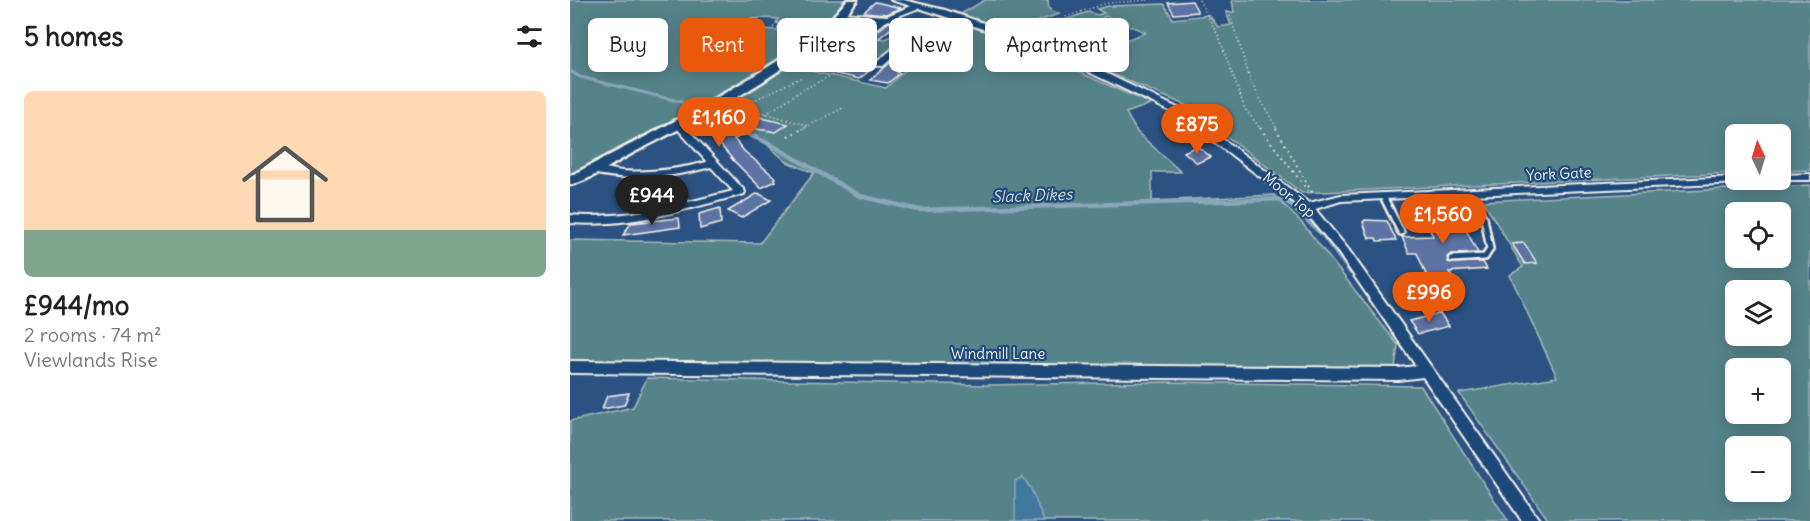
<!DOCTYPE html>
<meta charset="utf-8">
<style>
:root{--surface:#fff;--page:#f2f2f2;--text:#222;--muted:#767676;--line:#e0e0e0;--accent:#ea580c}
body{margin:0;font-family:Delius,sans-serif;background:var(--page);color:var(--text);height:100vh;display:flex;flex-direction:column;font-size:22px;white-space:nowrap}
*{box-sizing:border-box;margin:0}
p{font-size:20px;color:var(--muted)}
.icon{flex:none;width:33px;height:33px;fill:none;stroke:currentColor;stroke-width:2;stroke-linecap:round;stroke-linejoin:round}
.map{position:relative;flex:1;overflow:hidden}
.panel{display:flex;flex-direction:column;background:var(--surface);width:570px}
.panel>*{flex:none}
.banner{position:absolute;left:18px;top:18px;width:570px;height:54px;display:flex;gap:12px}
.needle{width:39px;rotate:356deg}
.tools{position:absolute;left:1155px;top:124px;display:grid;gap:12px}
.tools a{display:grid;place-items:center;width:66px;height:66px;border-radius:9px;background:var(--surface);box-shadow:0 3px 15px #0003;font-size:30px}
.price{position:absolute;translate:-50% -51px;padding:0 14px;border-radius:21px;background:var(--accent);color:#fff;font-size:20px;line-height:39px;filter:drop-shadow(0 2px 3px #0008)}
.price::after{content:'';position:absolute;left:50%;top:36px;width:18px;height:14px;margin-left:-9px;background:inherit;clip-path:polygon(0 0,100% 0,50% 100%)}
.price.selected{background:#222;color:#fff}
ul{padding:0;list-style:none}
li{display:grid;align-content:center;gap:12px;height:318px;padding:0 24px}
li+li{border-top:2px solid var(--line)}
li span{display:grid;place-items:center;height:186px;border-radius:9px;color:#555}
li>.icon{margin-inline-start:auto}
span .icon{width:108px;height:108px;fill:#fffc;stroke-width:1}
li b{font-size:26px}
h2{display:flex;justify-content:space-between;align-items:center;height:72px;padding:0 24px;font-size:26px}
.tag{padding:0 21px;border-radius:9px;background:var(--surface);box-shadow:0 3px 15px #0003;font-size:21px;line-height:54px}
.tag.selected{background:var(--accent);color:#fff}
main{display:flex;flex:1;min-height:0}
.map>svg:first-child{display:block}
.green{fill:#57838a;stroke:#a6bab9;stroke-width:1.5;fill-rule:evenodd}
.water{fill:#42789f;stroke:#89a8bc;stroke-width:1.5}
.lines{fill:none;stroke-linecap:round;stroke-linejoin:round}
.stream-far1{stroke:#89a8bc;stroke-width:3}
.stream{stroke:#89a8bc;stroke-width:4.5}
.building{fill:#5d73a4;stroke:#f4f1e8;stroke-width:1.5}
.service-casing{stroke:#f4f1e8;stroke-width:10}
.minor-casing{stroke:#f4f1e8;stroke-width:4}
.tertiary-casing{stroke:#f4f1e8;stroke-width:5}
.path-far1{stroke:#f4f1e8;stroke-width:1.5;stroke-dasharray:1 3;stroke-linecap:butt}
.path{stroke:#f4f1e8;stroke-width:2;stroke-dasharray:1.5 4.5;stroke-linecap:butt}
.service{stroke:#1f4a7a;stroke-width:5}
.minor{fill:#1f4a7a;fill-rule:evenodd}
.tertiary{fill:#1f4a7a;fill-rule:evenodd}
.labels{text-anchor:middle;stroke-width:4.5;stroke-linejoin:round;paint-order:stroke}
.street-label{font-size:15px;fill:#f4f1e8;stroke:#1f4a7a}
.water-label{font-size:16px;font-style:italic;fill:#d9dfdd;stroke:#1f4a7a}
</style>
<main>
<section class="panel">
<h2>5 homes<svg class="icon" aria-label="filters" viewBox="0 0 24 24"><path d="M4 7h16M4 17h16"/><circle cx="9" cy="7" r="2"/><circle cx="15" cy="17" r="2"/></svg></h2>
<ul>
<li><span style="background:linear-gradient(#ffd9b3 75%,#7fa58c 0)"><svg class="icon" aria-label="home" viewBox="0 0 24 24"><path d="M3 11l9-7 9 7M6 9v11h12V9"/></svg></span><div><b>£944/mo</b><p>2 rooms · 74 m²</p><p>Viewlands Rise</p></div></li>
</ul>
</section>
<div class="map">
<svg width="1240" height="521" viewBox="0 0 1240 521">
<rect width="100%" height="100%" fill="#2b5282"/>
<filter id="ink" filterUnits="userSpaceOnUse"><feTurbulence type="fractalNoise" baseFrequency=".0167" numOctaves="2"/><feDisplacementMap in="SourceGraphic" scale="12" xChannelSelector="R" yChannelSelector="G"/><feConvolveMatrix kernelMatrix="1 2 1 2 8 2 1 2 1" color-interpolation-filters="sRGB"/></filter>
<g filter="url(#ink)">
<g class="green">
<path d="M 0,0 L 277,0 L 271,11 L 247,29 C 232,28 220,28 206,23 L 208,19 C 189,17 175,18 158,28 L 242,31 L 232,44 L 151,97 L 0,176 Z"/>
<polygon points="415,0 478,0 479,9 489,14 439,31 389,15"/>
<path d="M 662,0 L 1240,0 L 1240,170 L 1211,171 L 1210,135 L 1166,135 L 1165,173 L 732,193 L 615,105 L 450,35 L 518,12 L 527,15 L 534,13 L 527,9 L 539,6 L 594,4 L 603,19 L 639,15 L 648,27 L 661,25 L 656,12 L 664,12 ZM 536,16 L 575,32 L 575,33 L 550,42 L 512,27 Z"/>
<polygon points="322,19 343,27 347,32 313,61 282,61 275,57 276,51 299,52 307,45 287,42 294,37 316,39 327,32 306,28"/>
<polygon points="393,21 581,104 556,113 567,132 611,172 582,172 582,201 704,195 733,224 828,345 825,368 0,362 0,240 190,243 244,173 217,162 170,121 169,113 151,107 214,65 316,88 383,25"/>
<path d="M 1240,185 L 1240,521 L 979,521 L 889,393 L 987,377 L 940,275 L 953,267 L 913,201 ZM 1166,213 L 1210,213 L 1210,258 L 1166,258 ZM 1166,291 L 1210,291 L 1210,336 L 1166,336 ZM 1166,369 L 1210,369 L 1210,414 L 1166,414 ZM 1166,447 L 1210,447 L 1210,492 L 1166,492 Z"/>
<polygon points="77,378 416,385 596,382 851,386 938,521 0,521 0,421 63,407"/>
</g>
<polygon class="water" points="453,477 461,489 474,521 445,521 445,481"/>
<g class="lines">
<g class="stream-far1">
<polyline points="0,71 10,77 128,106"/>
<polyline points="147,108 172,115 170,129"/>
</g>
<polyline class="stream" points="170,128 170,131 198,143 290,196 349,210 714,199 753,235 781,273"/>
</g>
<g class="building">
<polygon points="622,1 628,12 604,14 598,3"/>
<polygon points="305,2 310,3 331,8 317,14 294,12"/>
<polygon points="373,18 382,23 327,72 330,73 318,83 300,80"/>
<polygon points="285,20 301,21 270,46 254,45"/>
<polygon points="319,22 325,25 296,49 286,48"/>
<polygon points="253,60 277,67 299,71 289,79 239,68"/>
<polygon points="186,116 196,119 218,124 206,132 169,126"/>
<polygon points="150,117 167,138 164,139 174,151 206,178 204,179 206,181 191,188 163,160 134,125"/>
<polygon points="627,146 641,157 627,163 614,152"/>
<polygon points="81,185 71,198 53,200 64,186"/>
<polygon points="188,193 201,200 171,218 158,211"/>
<polygon points="863,204 866,210 890,208 900,226 894,226 908,253 881,254 877,257 878,262 913,262 917,269 879,272 886,284 861,286 847,253 839,253 832,237 863,236 847,205"/>
<polygon points="150,208 151,223 130,229 129,214"/>
<polygon points="109,218 110,227 53,235 61,223"/>
<polygon points="795,220 817,221 826,240 807,241 806,238 799,238 793,222"/>
<polygon points="954,243 967,263 955,264 942,244"/>
<polygon points="870,313 879,326 848,334 839,321"/>
<polygon points="59,393 54,405 32,409 37,396"/>
</g>
<g class="lines">
<g class="service-casing">
<g id="service">
<polyline points="813,196 831,232"/>
<polyline points="882,259 915,257 920,249 914,218 897,193"/>
</g>
</g>
<g class="minor-casing">
<g id="minor">
<path d="M 321,0 L 334,0 L 375,10 L 443,33 L 508,60 L 616,112 L 739,203 L 771,195 L 1166,177 L 1166,180 L 1176,180 L 1171,183 L 771,201 L 745,209 L 778,249 L 970,521 L 952,521 L 853,377 L 828,380 L 0,373 L 0,361 L 828,368 L 846,366 L 770,255 L 734,210 L 610,116 L 502,64 L 437,37 L 349,8 L 326,17 L 355,29 L 313,66 L 277,65 L 265,57 L 265,53 L 307,19 L 273,17 L 269,15 L 270,13 L 317,16 L 341,6 ZM 319,20 L 345,30 L 308,61 L 279,60 L 273,55 L 313,23 Z"/>
<path d="M 107,120 L 110,121 L 174,190 L 175,192 L 174,194 C 117,209 59,228 0,223 L 0,215 C 56,220 109,204 163,191 L 141,167 C 101,178 58,182 17,172 L 16,170 C 24,164 42,170 52,171 C 81,173 109,169 137,162 L 104,125 L 102,123 Z"/>
<polygon points="1240,174 1240,180 1206,180 1210,180 1210,175"/>
</g>
</g>
<g class="tertiary-casing">
<path id="tertiary" d="M 277,0 L 287,0 C 241,64 132,117 61,154 C 42,164 21,180 0,185 L 0,176 C 57,146 115,117 170,84 C 209,61 249,37 277,0 Z"/>
</g>
<g class="path-far1">
<polyline points="629,0 649,37 675,109 691,129"/>
<polyline points="659,12 681,82 707,129"/>
<polyline points="203,27 239,30"/>
<polyline points="454,31 537,3 578,0"/>
<polyline points="167,105 239,126"/>
<polyline points="172,106 232,77"/>
<polyline points="196,114 232,90 271,71"/>
<polyline points="232,129 273,108"/>
</g>
<g class="path">
<polyline points="690,128 741,195"/>
<polyline points="706,128 744,196"/>
<polyline points="218,136 235,128"/>
<polyline points="622,144 629,138"/>
<polyline points="1182,184 1204,183"/>
</g>
<use href="#service" class="service"/>
<use href="#minor" class="minor"/>
<use href="#tertiary" class="tertiary"/>
</g>
</g>
<g class="labels">
<g class="street-label">
<text transform="translate(989 174) rotate(-3)" y="5">York Gate</text>
<text transform="translate(719 195) rotate(39)" y="5">Moor Top</text>
<text x="428" y="359">Windmill Lane</text>
</g>
<g class="water-label">
<text transform="translate(462 195) rotate(-2)" y="6">Slack Dikes</text>
</g>
</g>
</svg>
<div class="tools">
<a><svg class="needle" viewBox="-14 -14 28 28"><path d="M0-13l5 13h-10z" fill="#e53935"/><path d="M0 13l5-13h-10z" fill="#767676"/></svg></a>
<a><svg class="icon" aria-label="locate" viewBox="0 0 24 24"><circle cx="12" cy="12" r="6"/><path d="M12 2v4M12 18v4M2 12h4M18 12h4"/></svg></a>
<a><svg class="icon" aria-label="layers" viewBox="0 0 24 24"><path d="M12 4l9 5-9 5-9-5zM3 14l9 5 9-5"/></svg></a>
<a>+</a>
<a>−</a>
</div>
<b class="price" style="left:149px;top:148px">£1,160</b>
<b class="price" style="left:627px;top:155px">£875</b>
<b class="price selected" style="left:82px;top:226px">£944</b>
<b class="price" style="left:873px;top:245px">£1,560</b>
<b class="price" style="left:859px;top:323px">£996</b>
<div class="banner">
<a class="tag">Buy</a>
<a class="tag selected">Rent</a>
<a class="tag">Filters</a>
<a class="tag">New</a>
<a class="tag">Apartment</a>
</div>
</div>
</main>
